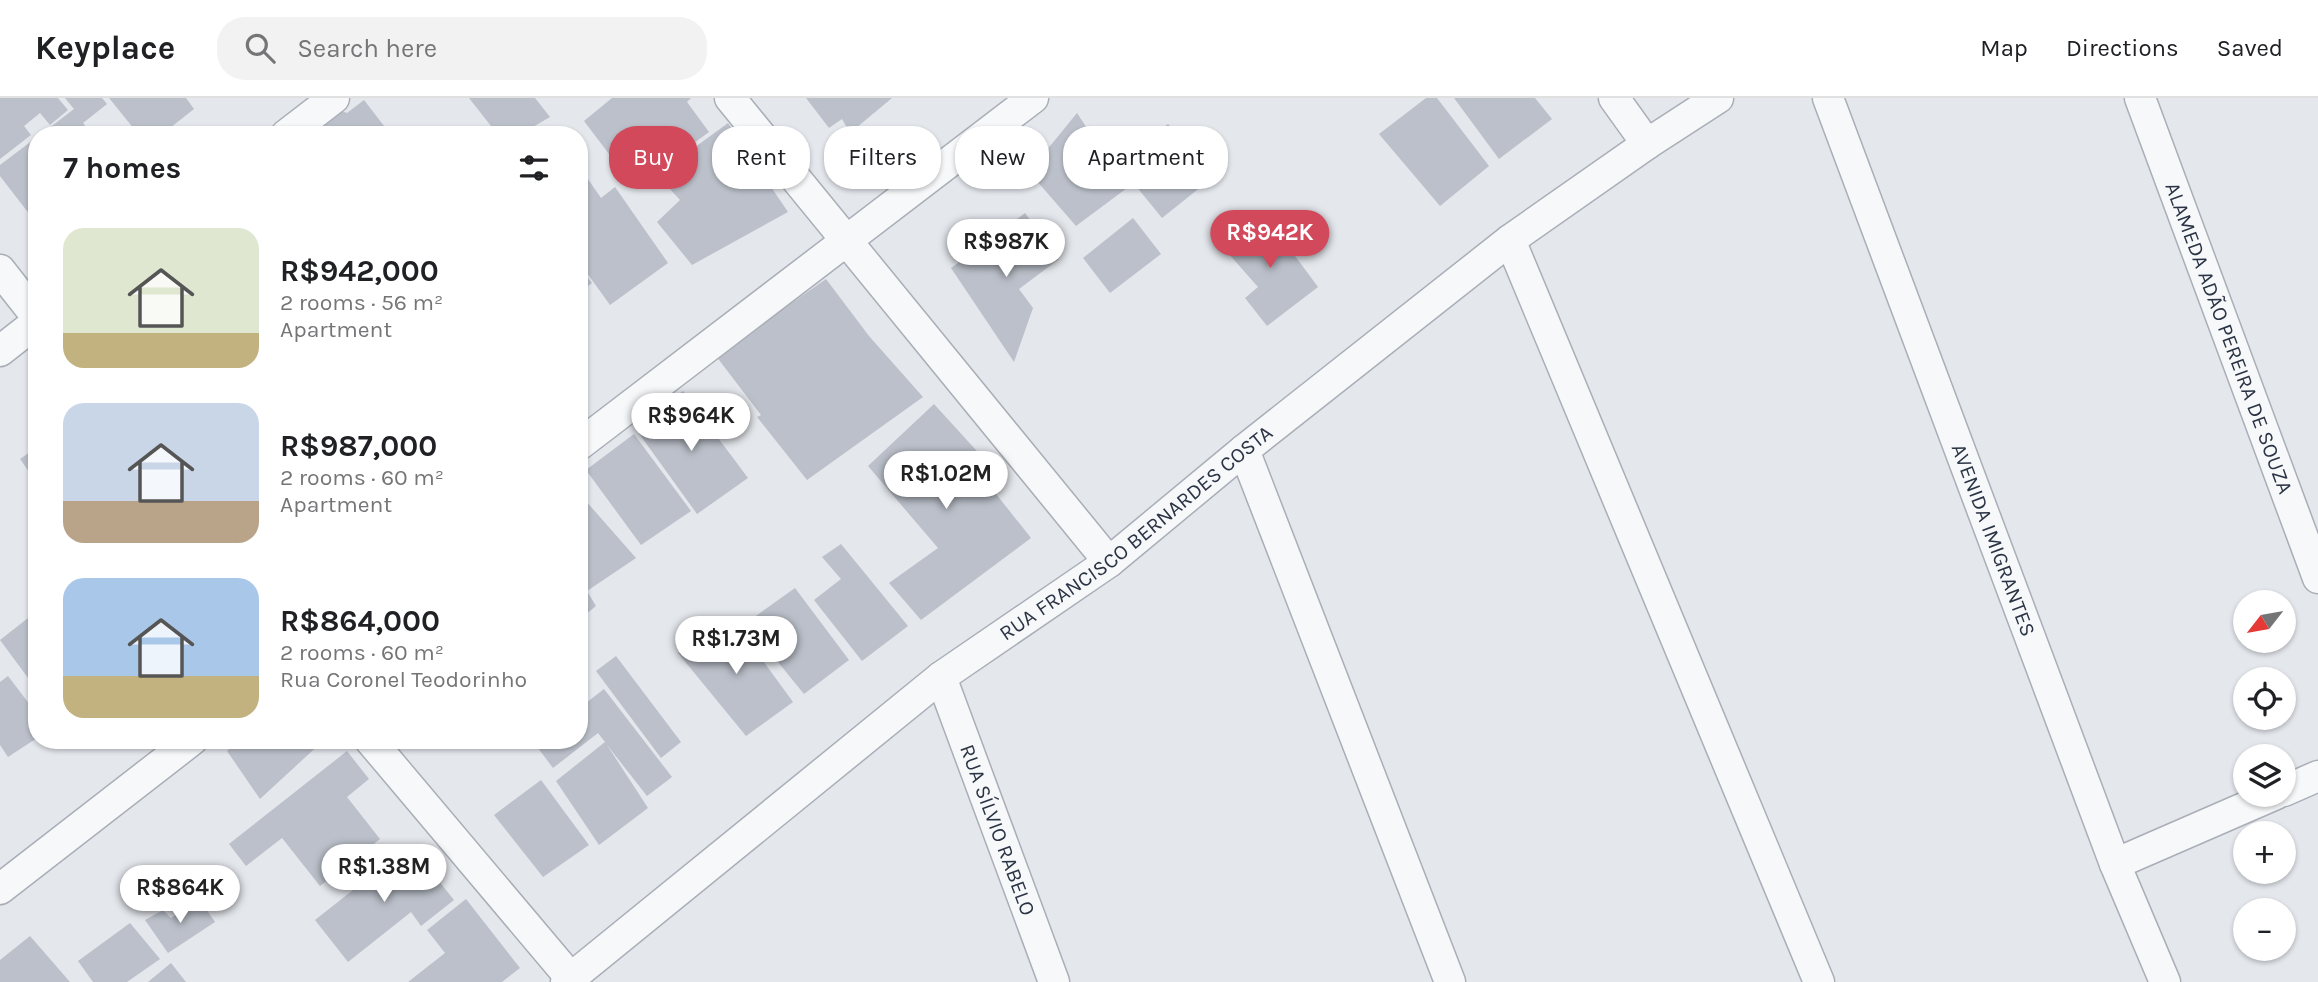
<!DOCTYPE html>
<meta charset="utf-8">
<style>
:root{--surface:#fff;--page:#f2f2f2;--text:#202124;--muted:#757577;--line:#e0e0e0;--accent:#d1495b}
body{margin:0;font-family:Karla,sans-serif;background:var(--page);color:var(--text);height:100vh;display:flex;flex-direction:column;font-size:26px;white-space:nowrap}
*{box-sizing:border-box;margin:0}
p{font-size:23px;color:var(--muted)}
.icon{flex:none;width:38px;height:38px;fill:none;stroke:currentColor;stroke-width:2;stroke-linecap:round;stroke-linejoin:round}
.map{position:relative;flex:1;overflow:hidden}
.panel{position:absolute;left:28px;top:28px;width:560px;height:623px;display:flex;flex-direction:column;background:var(--surface);border-radius:28px;box-shadow:0 2px 5px #0004}
.panel>*{flex:none}
.hud{position:absolute;left:609px;top:28px;width:665px;height:63px;display:flex;gap:14px}
.needle{width:46px;rotate:239deg}
.tools{position:absolute;left:2233px;top:492px;display:grid;gap:14px}
.tools a{display:grid;place-items:center;width:63px;height:63px;border-radius:50%;background:var(--surface);box-shadow:0 2px 5px #0004;font-size:35px}
.price{position:absolute;translate:-50% -60px;padding:0 16px;border-radius:24px;background:#fff;color:#222;font-size:23px;line-height:46px;filter:drop-shadow(0 2px 4px #0008)}
.price::after{content:'';position:absolute;left:50%;top:42px;width:21px;height:16px;margin-left:-10px;background:inherit;clip-path:polygon(0 0,100% 0,50% 100%)}
.price.current{background:var(--accent);color:#fff}
ul{padding:0;list-style:none}
li{display:flex;align-items:center;gap:21px;height:175px;padding:0 35px}
li span{display:grid;place-items:center;flex:none;width:196px;height:140px;border-radius:21px;color:#555}
li>.icon{margin-inline-start:auto}
span .icon{width:84px;height:84px;fill:#fffc;stroke-width:1}
li b{font-size:30px}
h2{display:flex;justify-content:space-between;align-items:center;height:84px;padding:0 35px;font-size:30px}
.tag{padding:0 24px;border-radius:28px;background:var(--surface);box-shadow:0 2px 5px #0004;font-size:24px;line-height:63px}
.tag.current{background:var(--accent);color:#fff}
header{display:flex;align-items:center;gap:42px;box-sizing:border-box;height:98px;padding:0 35px;background:var(--surface);border-bottom:2px solid var(--line)}
header strong{font-size:33px}
nav{display:flex;gap:38px;margin-inline-start:auto;font-size:24px}
.search{width:490px;height:63px;background:var(--page);display:flex;align-items:center;gap:18px;box-sizing:border-box;padding:0 24px;border-radius:28px;color:var(--muted);font-size:26px}
.map>svg:first-child{display:block}
.building{fill:#bbc0ca}
.lines{fill:none;stroke-linecap:round;stroke-linejoin:round}
.street-casing{stroke:#a9aeb7;stroke-width:33}
.street{stroke:#f7f8fa;stroke-width:30}
.labels{text-anchor:middle;stroke-width:5;stroke-linejoin:round;paint-order:stroke}
.street-label{font-size:21px;fill:#2b3445;stroke:#f4f6f9}
</style>
<header>
<strong>Keyplace</strong>
<div class="search"><svg class="icon" aria-label="search" viewBox="0 0 24 24"><circle cx="10" cy="10" r="6"/><path d="M15 15l6 6"/></svg>Search here</div>
<nav><a>Map</a><a>Directions</a><a>Saved</a></nav>
</header>
<div class="map">
<svg width="2318" height="884" viewBox="0 0 2318 884">
<rect width="100%" height="100%" fill="#e4e7ec"/>
<g class="building">
<polygon points="0,0 58,0 68,12 50,27 40,15 24,28 31,37 0,61"/>
<polygon points="65,0 102,0 107,6 83,25 92,37 40,37 74,11"/>
<polygon points="109,0 186,0 194,11 161,37 139,37"/>
<polygon points="469,0 535,0 550,19 519,37 498,37"/>
<polygon points="612,0 691,0 687,4 709,34 634,89 584,23"/>
<polygon points="806,0 892,0 850,35 842,21 829,30"/>
<polygon points="1426,0 1437,0 1489,68 1440,108 1379,36"/>
<polygon points="1454,0 1535,0 1552,21 1499,61"/>
<polygon points="364,2 391,37 314,37 305,25 329,8 347,15"/>
<polygon points="1077,15 1127,90 1076,128 1029,74"/>
<polygon points="728,25 788,114 692,167 657,124 680,102 657,77"/>
<polygon points="1168,26 1212,80 1162,120 1118,66"/>
<polygon points="37,39 37,126 0,78 0,67"/>
<polygon points="579,68 601,100 615,89 668,165 610,207 579,164"/>
<polygon points="1025,115 1059,161 1019,191 1033,210 1014,264 951,170"/>
<polygon points="1264,116 1318,189 1267,228 1245,200 1258,189 1221,147"/>
<polygon points="1133,120 1161,156 1110,195 1083,160"/>
<polygon points="579,169 592,185 579,195"/>
<polygon points="826,181 869,238 923,299 807,382 757,319 761,317 716,258"/>
<polygon points="683,293 748,380 697,416 635,330"/>
<polygon points="934,306 986,363 977,372 1031,440 921,522 889,485 938,450 868,368"/>
<polygon points="634,336 691,413 641,447 586,372"/>
<polygon points="37,349 37,385 20,361"/>
<polygon points="585,402 636,460 587,493 596,508 579,522 579,406"/>
<polygon points="841,446 908,528 862,563 814,502 841,481 822,459"/>
<polygon points="795,490 849,562 804,596 746,525"/>
<polygon points="37,513 37,592 0,542"/>
<polygon points="731,519 793,604 746,638 678,555"/>
<polygon points="616,558 681,644 661,660 596,573"/>
<polygon points="8,578 37,616 37,640 8,659 0,647 0,584"/>
<polygon points="604,591 672,679 647,698 607,647 648,710 599,747 556,683 605,644 598,635 553,670 532,642 579,642 579,605 582,608"/>
<polygon points="241,642 324,642 260,701 227,653"/>
<polygon points="347,653 369,681 347,699 380,741 320,788 282,740 246,768 229,746"/>
<polygon points="541,682 589,747 543,779 494,717"/>
<polygon points="410,747 454,802 421,828 411,814 348,864 315,822"/>
<polygon points="199,801 215,824 168,855 145,822 163,812 171,820"/>
<polygon points="466,801 520,870 502,884 408,884 445,855 427,832"/>
<polygon points="130,825 160,861 127,884 93,884 78,863"/>
<polygon points="30,838 70,884 0,884 0,862"/>
<polygon points="171,865 186,884 148,884"/>
</g>
<g class="lines">
<g class="street-casing">
<g id="street">
<polyline points="730,0 1109,464"/>
<polyline points="1614,0 1647,46"/>
<path id="s1" d="M 1828,0 L 2115,766 L 2165,884"/>
<path id="s2" d="M 2140,0 L 2318,480"/>
<polyline points="286,37 334,0"/>
<polyline points="1510,142 1819,884"/>
<polyline points="0,172 37,219"/>
<polyline points="0,253 37,224"/>
<polyline points="579,347 1033,0"/>
<polyline points="1244,352 1450,884"/>
<path id="s3" d="M 941,579 L 1054,884"/>
<polyline points="370,642 574,884"/>
<polyline points="2284,693 2318,678"/>
<polyline points="2115,766 2276,696"/>
<polyline points="0,791 192,642"/>
<path id="s4" d="M 566,884 L 941,579 L 1109,464 L 1244,352 L 1510,142 L 1647,46 L 1718,0"/>
</g>
</g>
<use href="#street" class="street"/>
</g>
<g class="labels">
<g class="street-label">
<text dy="7" stroke="none"><textPath href="#s2" startOffset="256">ALAMEDA ADÃO PEREIRA DE SOUZA</textPath></text>
<text dy="7" stroke="none"><textPath href="#s4" startOffset="726">RUA FRANCISCO BERNARDES COSTA</textPath></text>
<text dy="7" stroke="none"><textPath href="#s1" startOffset="472">AVENIDA IMIGRANTES</textPath></text>
<text dy="7" stroke="none"><textPath href="#s3" startOffset="163">RUA SÍLVIO RABELO</textPath></text>
</g>
</g>
</svg>
<div class="tools">
<a><svg class="needle" viewBox="-14 -14 28 28"><path d="M0-13l5 13h-10z" fill="#e53935"/><path d="M0 13l5-13h-10z" fill="#757577"/></svg></a>
<a><svg class="icon" aria-label="locate" viewBox="0 0 24 24"><circle cx="12" cy="12" r="6"/><path d="M12 2v4M12 18v4M2 12h4M18 12h4"/></svg></a>
<a><svg class="icon" aria-label="layers" viewBox="0 0 24 24"><path d="M12 4l9 5-9 5-9-5zM3 14l9 5 9-5"/></svg></a>
<a>+</a>
<a>−</a>
</div>
<b class="price current" style="left:1270px;top:172px">R$942K</b>
<b class="price" style="left:1006px;top:181px">R$987K</b>
<b class="price" style="left:691px;top:355px">R$964K</b>
<b class="price" style="left:946px;top:413px">R$1.02M</b>
<b class="price" style="left:736px;top:578px">R$1.73M</b>
<b class="price" style="left:384px;top:806px">R$1.38M</b>
<b class="price" style="left:180px;top:827px">R$864K</b>
<div class="hud">
<a class="tag current">Buy</a>
<a class="tag">Rent</a>
<a class="tag">Filters</a>
<a class="tag">New</a>
<a class="tag">Apartment</a>
</div>
<section class="panel">
<h2>7 homes<svg class="icon" aria-label="filters" viewBox="0 0 24 24"><path d="M4 7h16M4 17h16"/><circle cx="9" cy="7" r="2"/><circle cx="15" cy="17" r="2"/></svg></h2>
<ul>
<li><span style="background:linear-gradient(#dfe7d0 75%,#c2b280 0)"><svg class="icon" aria-label="home" viewBox="0 0 24 24"><path d="M3 11l9-7 9 7M6 9v11h12V9"/></svg></span><div><b>R$942,000</b><p>2 rooms · 56 m²</p><p>Apartment</p></div></li>
<li><span style="background:linear-gradient(#c9d6e8 70%,#b9a48a 0)"><svg class="icon" aria-label="home" viewBox="0 0 24 24"><path d="M3 11l9-7 9 7M6 9v11h12V9"/></svg></span><div><b>R$987,000</b><p>2 rooms · 60 m²</p><p>Apartment</p></div></li>
<li><span style="background:linear-gradient(#a9c7e8 70%,#c2b280 0)"><svg class="icon" aria-label="home" viewBox="0 0 24 24"><path d="M3 11l9-7 9 7M6 9v11h12V9"/></svg></span><div><b>R$864,000</b><p>2 rooms · 60 m²</p><p>Rua Coronel Teodorinho</p></div></li>
</ul>
</section>
</div>
